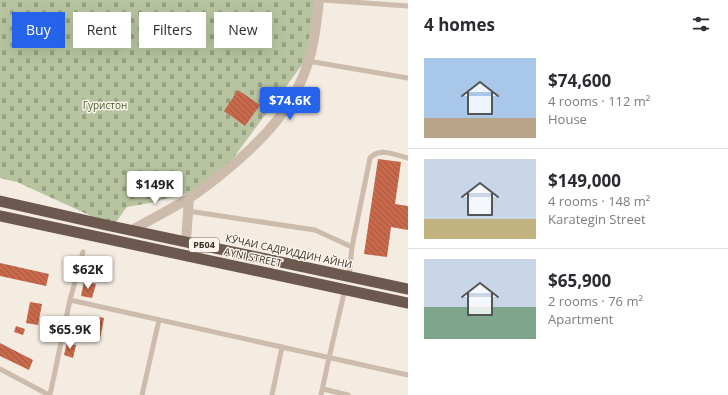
<!DOCTYPE html>
<meta charset="utf-8">
<style>
:root{--surface:#fff;--page:#f2f2f3;--text:#2b2b33;--muted:#7c7c81;--line:#e1e1e2;--accent:#2563eb}
body{margin:0;font-family:"Open Sans",sans-serif;background:var(--page);color:var(--text);height:100vh;display:flex;flex-direction:column;font-size:15px;white-space:nowrap}
*{box-sizing:border-box;margin:0}
p{font-size:13px;color:var(--muted)}
.icon{flex:none;width:22px;height:22px;fill:none;stroke:currentColor;stroke-width:2;stroke-linecap:round;stroke-linejoin:round}
.map{position:relative;flex:1;overflow:hidden}
.side{display:flex;flex-direction:column;background:var(--surface);width:320px}
.side>*{flex:none}
.guide{position:absolute;left:12px;top:12px;width:336px;height:36px;display:flex;gap:8px}
.price{position:absolute;translate:-50% -34px;padding:0 9px;border-radius:4px;background:#fff;color:#222;font-size:13px;line-height:26px;filter:drop-shadow(0 1px 2px #0008)}
.price::after{content:'';position:absolute;left:50%;top:24px;width:12px;height:9px;margin-left:-6px;background:inherit;clip-path:polygon(0 0,100% 0,50% 100%)}
.price.selected{background:var(--accent);color:#fff}
ul{padding:0;list-style:none}
li{display:flex;align-items:center;gap:12px;height:100px;padding:0 16px}
li+li{border-top:1px solid var(--line)}
li span{display:grid;place-items:center;flex:none;width:112px;height:80px;border-radius:0px;color:#555}
li>.icon{margin-inline-start:auto}
span .icon{width:48px;height:48px;fill:#fffc;stroke-width:1}
li b{font-size:17px}
h2{display:flex;justify-content:space-between;align-items:center;height:48px;padding:0 16px;font-size:17px}
.chip{padding:0 14px;border-radius:0px;background:var(--surface);box-shadow:0 4px 16px #0002;font-size:14px;line-height:36px}
.chip.selected{background:var(--accent);color:#fff}
main{display:flex;flex:1;min-height:0}
.map>svg:first-child{display:block}
.cemetery{fill:url(#cemetery-stones)}
.building{fill:url(#building-back-hatch)}
.lines{fill:none;stroke-linecap:round;stroke-linejoin:round}
.service{stroke:#cdbbac;stroke-width:5}
.tertiary{stroke:#cdbbac;stroke-width:10}
.trunk{stroke:#6c584f;stroke-width:11}
.labels{text-anchor:middle;stroke-width:3;stroke-linejoin:round;paint-order:stroke}
.shield{fill:#fbf5ee;stroke:#756b66;stroke-width:1}
.shield-label{font-size:9px;font-weight:bold;fill:#3b302b}
.park-label{font-size:10px;fill:#4a5a2e;stroke:#fbf5ee}
.street-label{font-size:10px;fill:#3b302b;stroke:#fbf5ee}
</style>
<main>
<div class="map">
<svg width="408" height="395" viewBox="0 0 408 395">
<defs>
<pattern id="cemetery-stones" width="16" height="16" patternUnits="userSpaceOnUse"><rect width="16" height="16" fill="#b8c4a0"/><path d="M2 7V4a2 2 0 0 1 4 0v3zM10 15v-3a2 2 0 0 1 4 0v3z" fill="#97a083"/></pattern>
<pattern id="building-back-hatch" width="6" height="6" patternUnits="userSpaceOnUse"><rect width="6" height="6" fill="#c8694b"/><path d="M-1 5l2 2M0 0l6 6M5-1l2 2" fill="none" stroke="#a4573f"/></pattern>
</defs>
<rect width="100%" height="100%" fill="#f4ebe1"/>
<polygon class="cemetery" points="0,0 319,0 318,43 212,187 150,203 127,207 113,226 17,182 0,178"/>
<g class="building">
<polygon points="238,90 260,105 245,126 224,111"/>
<polygon points="378,159 401,162 395,204 408,206 408,230 391,227 387,257 364,254"/>
<polygon points="0,263 49,274 46,286 0,276"/>
<polygon points="84,281 96,284 92,298 81,296"/>
<polygon points="30,302 42,304 38,325 26,323"/>
<polygon points="93,316 104,318 100,339 89,337"/>
<polygon points="16,326 25,329 23,335 14,332"/>
<polygon points="0,343 33,360 29,370 0,356"/>
<polygon points="67,343 76,345 73,358 64,355"/>
</g>
<g class="lines">
<g class="service">
<polyline points="323,0 408,6"/>
<polyline points="308,61 408,78"/>
<polyline points="188,211 315,230 352,247 349,276"/>
<path d="M 352,247 L 370,158 C 379,147 396,155 408,158"/>
<polyline points="70,300 408,375"/>
<polyline points="0,369 49,395"/>
<polyline points="323,389 348,395"/>
<polyline points="50,395 70,300 83,252"/>
<polyline points="142,395 159,320"/>
<polyline points="272,395 282,347"/>
<polyline points="321,395 329,358 345,289"/>
</g>
<g class="tertiary">
<path d="M 132,230 C 150,220 169,210 188,199 C 202,190 216,179 229,168 C 265,138 295,106 309,60 C 315,40 317,20 319,0"/>
<polyline points="186,241 189,198"/>
</g>
<g class="trunk">
<polyline points="0,201 106,225 408,289"/>
<polyline points="0,216 408,303"/>
</g>
</g>
<g class="labels">
<rect class="shield" x="189" y="238" width="30" height="14" rx="3"/>
<g class="shield-label">
<text x="204" y="248">РБ04</text>
</g>
<g class="park-label">
<text x="105" y="109">Гуристон</text>
</g>
<g class="street-label">
<text transform="translate(289 251) rotate(12)" y="4">КӮЧАИ САДРИДДИН АЙНИ</text>
<text transform="translate(253 257) rotate(12)" y="4">AYNI STREET</text>
</g>
</g>
</svg>
<b class="price selected" style="left:290px;top:121px">$74.6K</b>
<b class="price" style="left:155px;top:205px">$149K</b>
<b class="price" style="left:88px;top:290px">$62K</b>
<b class="price" style="left:70px;top:350px">$65.9K</b>
<div class="guide">
<a class="chip selected">Buy</a>
<a class="chip">Rent</a>
<a class="chip">Filters</a>
<a class="chip">New</a>
</div>
</div>
<section class="side">
<h2>4 homes<svg class="icon" aria-label="filters" viewBox="0 0 24 24"><path d="M4 7h16M4 17h16"/><circle cx="9" cy="7" r="2"/><circle cx="15" cy="17" r="2"/></svg></h2>
<ul>
<li><span style="background:linear-gradient(#a9c7e8 75%,#b9a48a 0)"><svg class="icon" aria-label="home" viewBox="0 0 24 24"><path d="M3 11l9-7 9 7M6 9v11h12V9"/></svg></span><div><b>$74,600</b><p>4 rooms · 112 m²</p><p>House</p></div></li>
<li><span style="background:linear-gradient(#c9d6e8 75%,#c2b280 0)"><svg class="icon" aria-label="home" viewBox="0 0 24 24"><path d="M3 11l9-7 9 7M6 9v11h12V9"/></svg></span><div><b>$149,000</b><p>4 rooms · 148 m²</p><p>Karategin Street</p></div></li>
<li><span style="background:linear-gradient(#c9d6e8 60%,#7fa58c 0)"><svg class="icon" aria-label="home" viewBox="0 0 24 24"><path d="M3 11l9-7 9 7M6 9v11h12V9"/></svg></span><div><b>$65,900</b><p>2 rooms · 76 m²</p><p>Apartment</p></div></li>
</ul>
</section>
</main>
